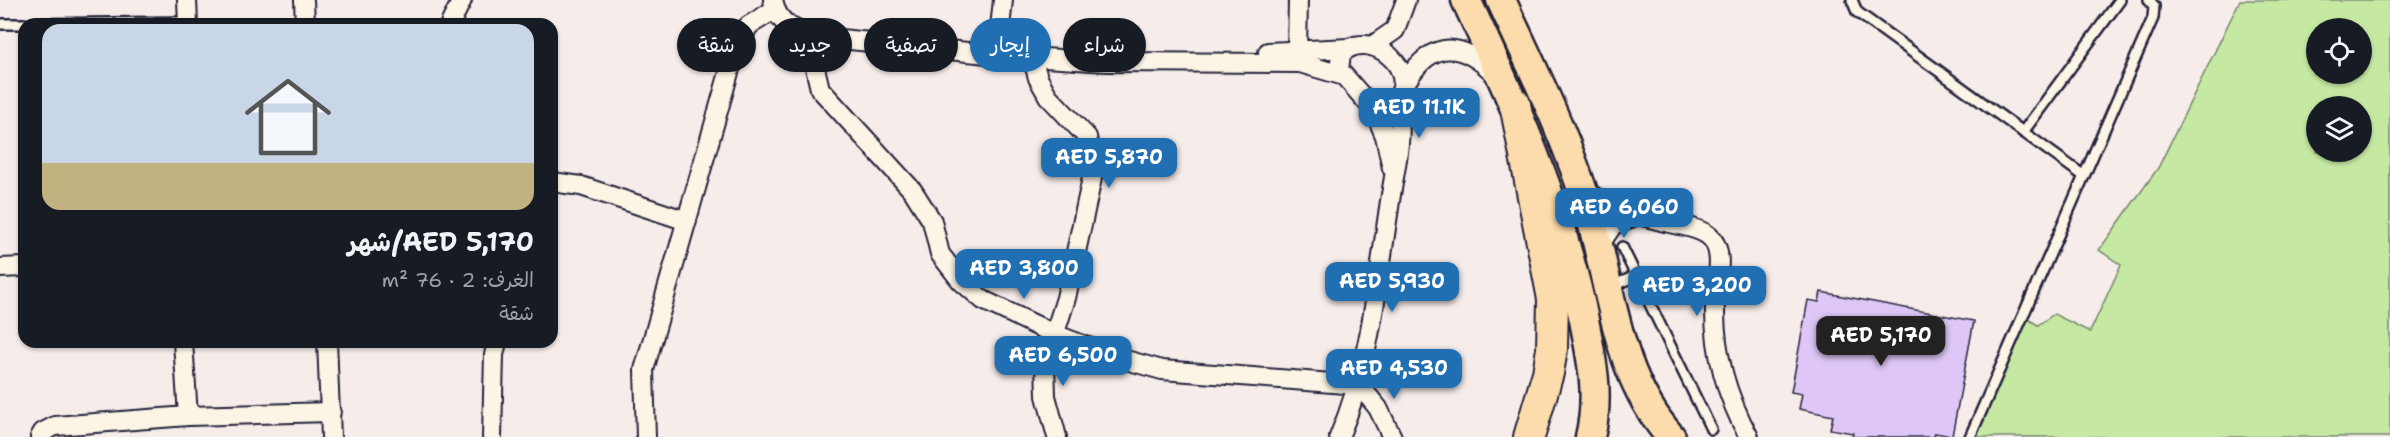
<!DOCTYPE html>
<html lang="ar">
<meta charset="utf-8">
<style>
:root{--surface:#171b24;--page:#242831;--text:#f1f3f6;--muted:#9ea1a6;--accent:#1f6fb2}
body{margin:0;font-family:"Shantell Sans","Playpen Sans Arabic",sans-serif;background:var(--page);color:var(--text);direction:rtl;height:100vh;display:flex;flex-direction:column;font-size:22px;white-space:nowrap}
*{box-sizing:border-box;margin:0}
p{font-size:20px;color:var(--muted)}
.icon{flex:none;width:33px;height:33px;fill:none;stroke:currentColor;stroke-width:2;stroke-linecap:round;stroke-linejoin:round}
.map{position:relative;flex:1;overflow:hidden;direction:ltr}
.sheet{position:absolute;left:18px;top:18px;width:540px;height:330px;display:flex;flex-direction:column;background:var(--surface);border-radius:18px;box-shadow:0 2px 4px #0004;direction:rtl}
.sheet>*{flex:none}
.guide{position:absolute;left:576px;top:18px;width:570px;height:54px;direction:rtl;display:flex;gap:12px}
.buttons{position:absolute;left:2306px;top:18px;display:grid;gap:12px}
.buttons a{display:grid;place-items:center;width:66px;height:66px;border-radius:50%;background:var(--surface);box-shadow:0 2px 4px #0004;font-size:30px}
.price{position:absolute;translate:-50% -51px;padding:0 14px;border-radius:12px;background:var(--accent);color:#fff;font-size:20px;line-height:39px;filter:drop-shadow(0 2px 3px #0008)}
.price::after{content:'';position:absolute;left:50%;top:36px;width:18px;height:14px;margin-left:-9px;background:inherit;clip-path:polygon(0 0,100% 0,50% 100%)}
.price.current{background:#222;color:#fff}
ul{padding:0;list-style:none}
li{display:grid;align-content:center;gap:12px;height:318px;padding:0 24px}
li span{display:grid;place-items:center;height:186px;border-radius:18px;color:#555}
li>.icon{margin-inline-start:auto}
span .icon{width:108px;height:108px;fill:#fffc;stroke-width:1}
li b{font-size:26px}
.tag{padding:0 21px;border-radius:27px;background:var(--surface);box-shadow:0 2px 4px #0004;font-size:21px;line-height:54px}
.tag.current{background:var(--accent);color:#fff}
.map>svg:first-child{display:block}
.green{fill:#c5e8a2;stroke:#74856e;stroke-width:1.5;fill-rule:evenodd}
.building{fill:#dec7f7;stroke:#22223b;stroke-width:1.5}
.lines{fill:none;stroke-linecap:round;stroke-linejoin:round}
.service-casing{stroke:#22223b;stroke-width:14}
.minor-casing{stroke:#22223b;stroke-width:22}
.primary-casing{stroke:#22223b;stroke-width:33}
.trunk-casing{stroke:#22223b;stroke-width:34}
.service{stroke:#fcf5e5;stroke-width:9}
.minor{stroke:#fcf5e5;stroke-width:18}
.primary{stroke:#fcdcac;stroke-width:28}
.trunk{stroke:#fcdcac;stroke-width:30}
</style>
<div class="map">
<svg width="2390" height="437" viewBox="0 0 2390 437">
<rect width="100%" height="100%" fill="#f6ece9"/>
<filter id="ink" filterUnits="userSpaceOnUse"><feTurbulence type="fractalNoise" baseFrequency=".0167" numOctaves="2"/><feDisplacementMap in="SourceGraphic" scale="12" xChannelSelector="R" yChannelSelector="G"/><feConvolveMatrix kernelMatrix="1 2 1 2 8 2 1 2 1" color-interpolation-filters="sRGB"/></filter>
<g filter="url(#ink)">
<path class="green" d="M 2240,0 L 2390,0 L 2390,437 L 1966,437 L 2028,319 L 2038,325 L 2054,314 L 2090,332 L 2121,265 L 2099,250 L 2158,168 ZM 2316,28 L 2361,28 L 2361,74 L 2316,74 ZM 2316,106 L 2361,106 L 2361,152 L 2316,152 Z"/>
<polygon class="building" points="1821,292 1974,321 1952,436 1935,433 1934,437 1852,437 1853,433 1830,429 1833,416 1799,409 1802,394 1791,392 1808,300 1819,302"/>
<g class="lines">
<g class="service-casing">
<g id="service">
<polyline points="1852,0 1857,12 2084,176"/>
<polyline points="0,24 24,24"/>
<polyline points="31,24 188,22"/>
<polyline points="2023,132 2120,0"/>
<polyline points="1622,247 1711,429"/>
<polyline points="1610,287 1636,276"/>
<polyline points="1970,437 2153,18 2154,6 2149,0"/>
</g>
</g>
<g class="minor-casing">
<g id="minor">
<polyline points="187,0 188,24"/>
<polyline points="304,0 305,24"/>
<path d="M 773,0 C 777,26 798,32 821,37 L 997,55 L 1108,62 L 1300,63 L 1341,75"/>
<polyline points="450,24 462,0"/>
<polyline points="807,34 820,89 913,191 932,221 940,254 961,281 983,300 1054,334 1115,357 1162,370 1359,385 1378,408 1392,437"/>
<polyline points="1372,46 1395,30 1406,0"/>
<polyline points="1297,50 1298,0"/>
<polyline points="1268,52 1349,48"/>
<polyline points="997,55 1003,0"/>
<polyline points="1032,57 1038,78 1048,96 1087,137 1094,169 1066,298 1045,364 1046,396 1057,437"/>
<path d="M 1402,89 C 1427,43 1456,36 1495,74"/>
<path d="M 1366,99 L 1382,107 L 1393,103 C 1425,72 1369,25 1341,54 L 1339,70 L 1374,110 L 1385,136 L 1392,168"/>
<polyline points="552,182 581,186 687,221"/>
<path d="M 1581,188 C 1607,207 1634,214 1665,222 C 1679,225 1698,227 1709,236 C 1727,251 1715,285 1715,305 C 1714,352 1727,397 1749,437"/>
<polyline points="1598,247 1613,225 1638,215"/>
<polyline points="0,268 24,267"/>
<polyline points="183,342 188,416 331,412"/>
<polyline points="327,342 331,437"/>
<polyline points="40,437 43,432 55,426 188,416"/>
<polyline points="492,437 494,355 497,342"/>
<polyline points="646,437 644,370 730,69 748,26 774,10"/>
<path d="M 1339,437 C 1370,364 1377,286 1389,208 C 1394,170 1405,137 1397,99"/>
</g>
</g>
<g class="primary-casing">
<g id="primary">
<path d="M 1466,0 C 1515,104 1561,207 1584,320 C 1592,361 1600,395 1590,437"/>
<path d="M 1501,0 C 1533,70 1567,137 1589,211 C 1612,288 1615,374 1671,437"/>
</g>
</g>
<g class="trunk-casing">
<polyline id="trunk" points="1515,104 1553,299 1552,349 1548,373 1529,437"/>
</g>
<use href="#service" class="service"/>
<use href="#minor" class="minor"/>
<use href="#primary" class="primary"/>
<use href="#trunk" class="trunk"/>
</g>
</g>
</svg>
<div class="buttons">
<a><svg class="icon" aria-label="locate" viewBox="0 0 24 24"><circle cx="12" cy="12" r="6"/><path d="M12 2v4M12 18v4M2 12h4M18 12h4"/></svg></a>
<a><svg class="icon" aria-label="layers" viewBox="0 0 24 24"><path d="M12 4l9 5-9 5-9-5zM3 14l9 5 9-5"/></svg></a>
</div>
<b class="price" style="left:1419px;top:139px">AED 11.1K</b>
<b class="price" style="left:1109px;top:189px">AED 5,870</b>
<b class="price" style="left:1624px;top:239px">AED 6,060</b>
<b class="price" style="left:1024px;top:300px">AED 3,800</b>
<b class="price" style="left:1392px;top:313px">AED 5,930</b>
<b class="price" style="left:1697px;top:317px">AED 3,200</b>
<b class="price current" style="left:1881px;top:367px">AED 5,170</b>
<b class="price" style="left:1063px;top:387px">AED 6,500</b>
<b class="price" style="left:1394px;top:400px">AED 4,530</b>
<div class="guide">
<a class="tag">شراء</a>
<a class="tag current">إيجار</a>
<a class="tag">تصفية</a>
<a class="tag">جديد</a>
<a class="tag">شقة</a>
</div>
<section class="sheet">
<ul>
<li><span style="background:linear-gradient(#c9d6e8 75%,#c2b280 0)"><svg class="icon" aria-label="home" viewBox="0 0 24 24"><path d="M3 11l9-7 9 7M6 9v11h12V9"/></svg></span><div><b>AED 5,170/شهر</b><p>الغرف: 2 · 76 m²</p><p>شقة</p></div></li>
</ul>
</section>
</div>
